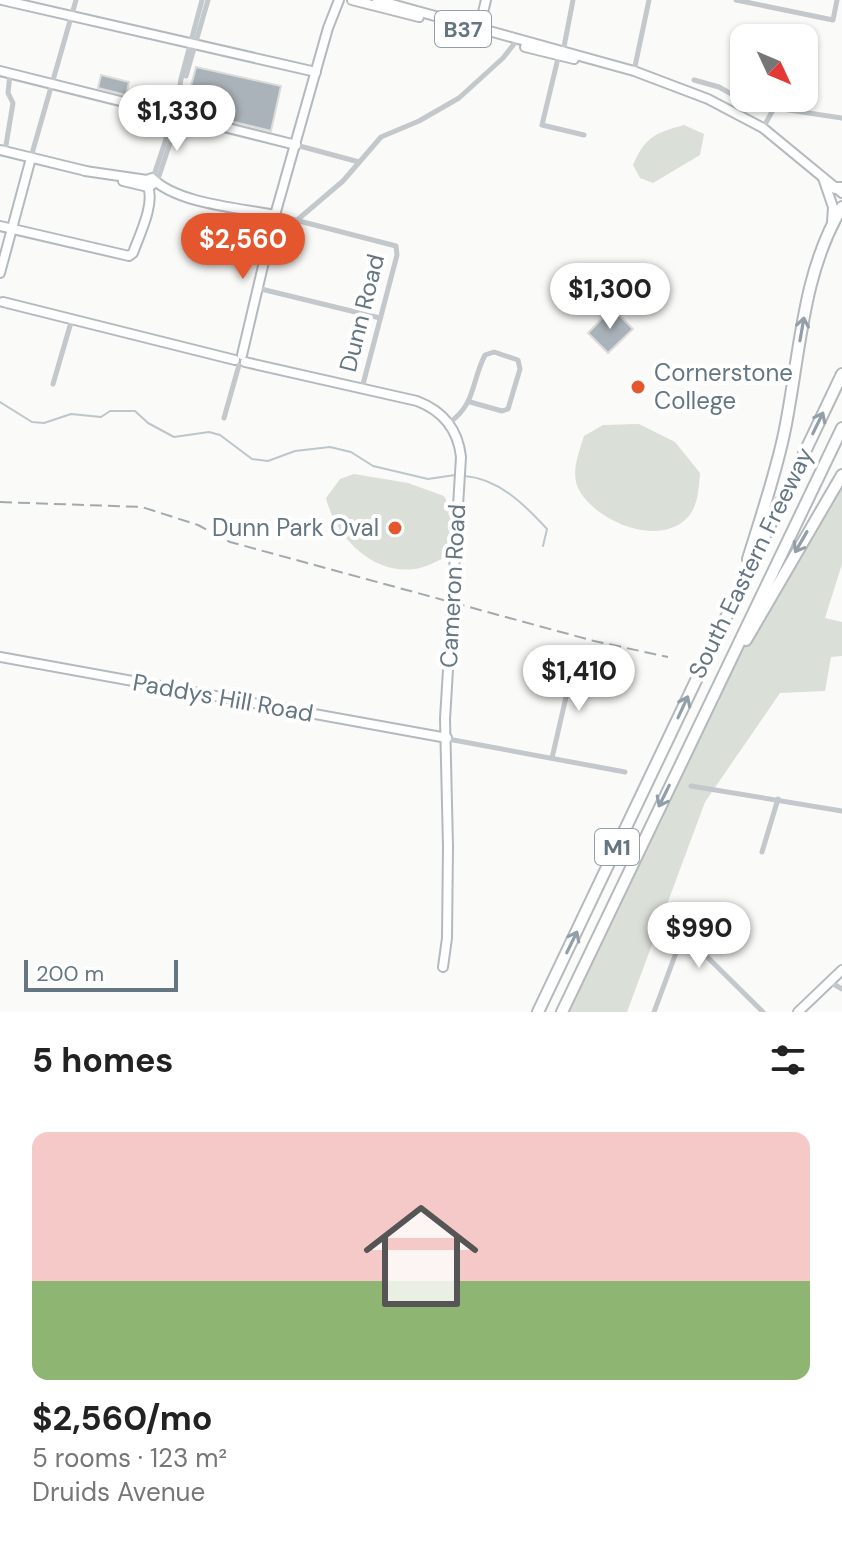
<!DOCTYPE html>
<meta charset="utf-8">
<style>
:root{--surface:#fff;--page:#f2f2f2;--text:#222;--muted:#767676;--accent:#e4572e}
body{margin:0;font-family:"DM Sans",sans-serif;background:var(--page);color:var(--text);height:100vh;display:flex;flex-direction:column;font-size:30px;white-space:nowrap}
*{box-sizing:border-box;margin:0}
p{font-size:26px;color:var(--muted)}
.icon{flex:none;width:44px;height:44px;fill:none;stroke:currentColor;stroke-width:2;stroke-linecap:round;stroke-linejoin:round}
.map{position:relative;height:1012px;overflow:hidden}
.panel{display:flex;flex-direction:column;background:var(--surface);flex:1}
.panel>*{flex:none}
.needle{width:52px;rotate:134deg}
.buttons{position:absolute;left:730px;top:24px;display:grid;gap:16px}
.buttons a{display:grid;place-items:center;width:88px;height:88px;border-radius:16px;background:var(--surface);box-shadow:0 2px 6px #0004;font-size:40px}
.scale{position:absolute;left:24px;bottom:20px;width:154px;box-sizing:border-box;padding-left:8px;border:4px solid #657683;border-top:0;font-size:22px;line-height:28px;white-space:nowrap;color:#657683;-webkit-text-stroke:6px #fff;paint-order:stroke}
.price{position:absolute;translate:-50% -68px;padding:0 18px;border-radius:28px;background:#fff;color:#222;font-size:26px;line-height:52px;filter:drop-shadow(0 2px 4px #0008)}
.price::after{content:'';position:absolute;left:50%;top:48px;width:24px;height:18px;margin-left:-12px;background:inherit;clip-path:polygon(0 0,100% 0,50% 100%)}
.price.active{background:var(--accent);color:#fff}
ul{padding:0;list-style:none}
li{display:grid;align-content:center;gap:16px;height:424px;padding:0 32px}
li span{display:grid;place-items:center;height:248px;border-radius:16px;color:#555}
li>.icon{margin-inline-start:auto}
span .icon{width:144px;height:144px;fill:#fffc;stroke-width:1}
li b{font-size:34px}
h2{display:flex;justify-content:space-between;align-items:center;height:96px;padding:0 32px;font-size:34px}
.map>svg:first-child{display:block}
.green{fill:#dadfd7}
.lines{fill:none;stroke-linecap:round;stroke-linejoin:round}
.stream{stroke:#bbc7cb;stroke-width:2}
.building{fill:#aab3b9;stroke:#dcdcda;stroke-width:2}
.secondary-casing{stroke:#b3babf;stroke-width:12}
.primary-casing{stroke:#b5babe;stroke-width:12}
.highway-casing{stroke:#b4b9bd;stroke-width:14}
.street{stroke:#c3c8cc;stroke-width:5}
.secondary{stroke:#fff;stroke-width:8}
.primary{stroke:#fff;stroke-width:8}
.highway{stroke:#fff;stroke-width:10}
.rail{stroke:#a2aab0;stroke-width:2;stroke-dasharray:12 6;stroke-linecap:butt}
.oneway{stroke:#939fa8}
.poi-dot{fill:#e4572e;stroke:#fff;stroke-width:3}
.labels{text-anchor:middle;stroke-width:8;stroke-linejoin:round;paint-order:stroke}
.shield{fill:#fff;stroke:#939fa8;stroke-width:2}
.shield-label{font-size:22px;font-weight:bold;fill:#657683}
.street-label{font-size:24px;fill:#657683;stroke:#fff}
.poi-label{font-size:24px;fill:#657683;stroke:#fff;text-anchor:start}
</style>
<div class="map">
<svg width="842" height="1012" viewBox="0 0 842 1012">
<rect width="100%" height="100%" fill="#fafaf8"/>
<g class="green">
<path d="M 684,125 L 704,134 L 700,155 L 653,183 L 640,178 L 633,165 C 645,137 655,133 684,125 Z"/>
<path d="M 639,424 L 675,442 L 700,473 C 699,488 698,508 686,519 C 657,547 596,521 579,490 C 570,474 579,452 584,436 L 603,425 Z"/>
<path d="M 354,474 L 408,483 L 444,496 C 454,515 454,539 444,558 C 437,561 428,566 420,568 C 376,578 336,539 326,498 L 340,479 Z"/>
<polygon points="842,475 842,564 825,618 842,622 842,656 831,657 825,691 780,693 705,802 627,1012 562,1012 710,700"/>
</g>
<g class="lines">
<g class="stream">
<polyline points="0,402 32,422 44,423 71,414 101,417 110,411 135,411 148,423 174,437 209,432 220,435 252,459 268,461 295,451 330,447 351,452 373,466 428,479 455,475"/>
<path d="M 464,476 C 498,478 525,505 547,529 L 543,546"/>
</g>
</g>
<g class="building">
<polygon points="196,67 281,86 271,131 230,121 231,116 185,110 188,99 196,101 199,88 191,86"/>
<polygon points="101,75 129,82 126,95 98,88"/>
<polygon points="612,308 633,329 608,353 588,333"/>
</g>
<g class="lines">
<g class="secondary-casing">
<g id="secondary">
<polyline points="2,0 316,72"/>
<polyline points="478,33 486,0"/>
<polyline points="0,71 296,145"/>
<polyline points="0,150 86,171"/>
<path d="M 85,171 L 147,180 L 152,178 C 177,204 241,208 275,215"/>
<polyline points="123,181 148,187 152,185"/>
<path d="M 0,226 L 129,256 L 133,253 C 139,236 155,204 148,187"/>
<polyline points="0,273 31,158"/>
<polyline points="3,302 235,360"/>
<polyline points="242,355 275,215 328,28 339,0"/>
<path d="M 245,362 L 417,401 C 443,411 458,429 461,457 L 445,719 L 448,846 L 447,938 L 443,967"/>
<polyline points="0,657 447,738"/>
<polyline points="798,1012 842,970"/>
</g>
</g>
<g class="primary-casing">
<g id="primary">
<polyline points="352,0 419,17"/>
<polyline points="377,0 634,71 708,99 763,128 842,193"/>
<polyline points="525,47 574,59"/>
<polyline points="823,178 833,207 832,222"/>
</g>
</g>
<g class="highway-casing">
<g id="highway">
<polyline points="835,188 842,188"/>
<path d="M 748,559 C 761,517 775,476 784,434 C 800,358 801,275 842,207"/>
<polyline points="746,640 842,475"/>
<polyline points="538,1012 842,374"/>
<polyline points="562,1012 842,428"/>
</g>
</g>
<g class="street">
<polyline points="736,0 833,20 837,0"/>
<polyline points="563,52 573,0"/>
<polyline points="559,54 542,125 584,135"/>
<polyline points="634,71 649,0"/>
<polyline points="186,76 208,0"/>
<polyline points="694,80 719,87 749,104 842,118"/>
<polyline points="763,128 774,108"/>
<polyline points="296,145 359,162"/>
<polyline points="5,151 13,103 8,93 10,74"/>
<polyline points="31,157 76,0"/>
<polyline points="153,178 171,124"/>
<polyline points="157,182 172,137 181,79 202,0"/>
<polyline points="276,215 396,246 397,255 362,388"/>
<polyline points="296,221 343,181 381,137 419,121 459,98 503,58 514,44"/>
<polyline points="257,288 380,318"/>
<polyline points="53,384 72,319"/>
<polyline points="224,418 239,365"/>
<path d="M 449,423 C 476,404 471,382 485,355 L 494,352 L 518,360 L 520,369 L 508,409 L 502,411 L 470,402"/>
<polyline points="448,739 625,772"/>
<polyline points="552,758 572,671 577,668 606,676"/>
<polyline points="691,786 842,811"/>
<polyline points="762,852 778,799"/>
<polyline points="830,982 842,989"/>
<polyline points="654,1012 680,942 687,937 763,1012"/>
</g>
<use href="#secondary" class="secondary"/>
<use href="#primary" class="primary"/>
<use href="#highway" class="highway"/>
<polyline class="rail" points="0,502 142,507 198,525 230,542 594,641 668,657"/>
</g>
<defs><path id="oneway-shaft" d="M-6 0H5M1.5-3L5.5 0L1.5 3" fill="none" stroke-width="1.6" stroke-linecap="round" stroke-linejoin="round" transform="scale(2)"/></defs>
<g class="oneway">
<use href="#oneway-shaft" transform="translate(802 329) rotate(-80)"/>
<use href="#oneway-shaft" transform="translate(818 423) rotate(-64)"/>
<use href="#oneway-shaft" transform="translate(801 542) rotate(120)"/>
<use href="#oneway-shaft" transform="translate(683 707) rotate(-65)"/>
<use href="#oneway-shaft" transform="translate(664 796) rotate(116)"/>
<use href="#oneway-shaft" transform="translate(572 942) rotate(-64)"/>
</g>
<g class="poi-dot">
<circle cx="638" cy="387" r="8"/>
<circle cx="395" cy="528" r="8"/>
</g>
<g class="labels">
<g class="shield">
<rect x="435" y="11" width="56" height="36" rx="6"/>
<rect x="595" y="829" width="44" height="36" rx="6"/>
</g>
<g class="shield-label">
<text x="463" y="37">B37</text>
<text x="617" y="855">M1</text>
</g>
<g class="street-label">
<text transform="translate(362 313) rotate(-76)" y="8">Dunn Road</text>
<text transform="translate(751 563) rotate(-64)" y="8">South Eastern Freeway</text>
<text transform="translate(453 586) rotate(-87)" y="8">Cameron Road</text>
<text transform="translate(223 698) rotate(10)" y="8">Paddys Hill Road</text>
</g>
<g class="poi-label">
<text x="654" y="381">Cornerstone<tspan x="654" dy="28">College</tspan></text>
<text x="379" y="536" text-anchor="end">Dunn Park Oval</text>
</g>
</g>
</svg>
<div class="buttons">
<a><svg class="needle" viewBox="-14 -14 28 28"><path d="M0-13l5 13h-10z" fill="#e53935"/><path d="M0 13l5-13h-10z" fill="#767676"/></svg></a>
</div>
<div class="scale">200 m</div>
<b class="price" style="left:177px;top:153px">$1,330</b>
<b class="price active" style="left:243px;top:281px">$2,560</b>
<b class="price" style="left:610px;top:331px">$1,300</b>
<b class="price" style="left:579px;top:713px">$1,410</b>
<b class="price" style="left:699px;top:970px">$990</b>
</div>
<section class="panel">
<h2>5 homes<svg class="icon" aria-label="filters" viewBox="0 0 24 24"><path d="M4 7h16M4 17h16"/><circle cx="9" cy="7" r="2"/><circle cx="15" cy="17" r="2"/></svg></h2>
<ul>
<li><span style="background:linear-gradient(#f6c9c9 60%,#8fb573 0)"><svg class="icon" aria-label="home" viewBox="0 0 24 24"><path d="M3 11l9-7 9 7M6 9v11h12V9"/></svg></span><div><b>$2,560/mo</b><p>5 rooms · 123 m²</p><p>Druids Avenue</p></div></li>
</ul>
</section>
